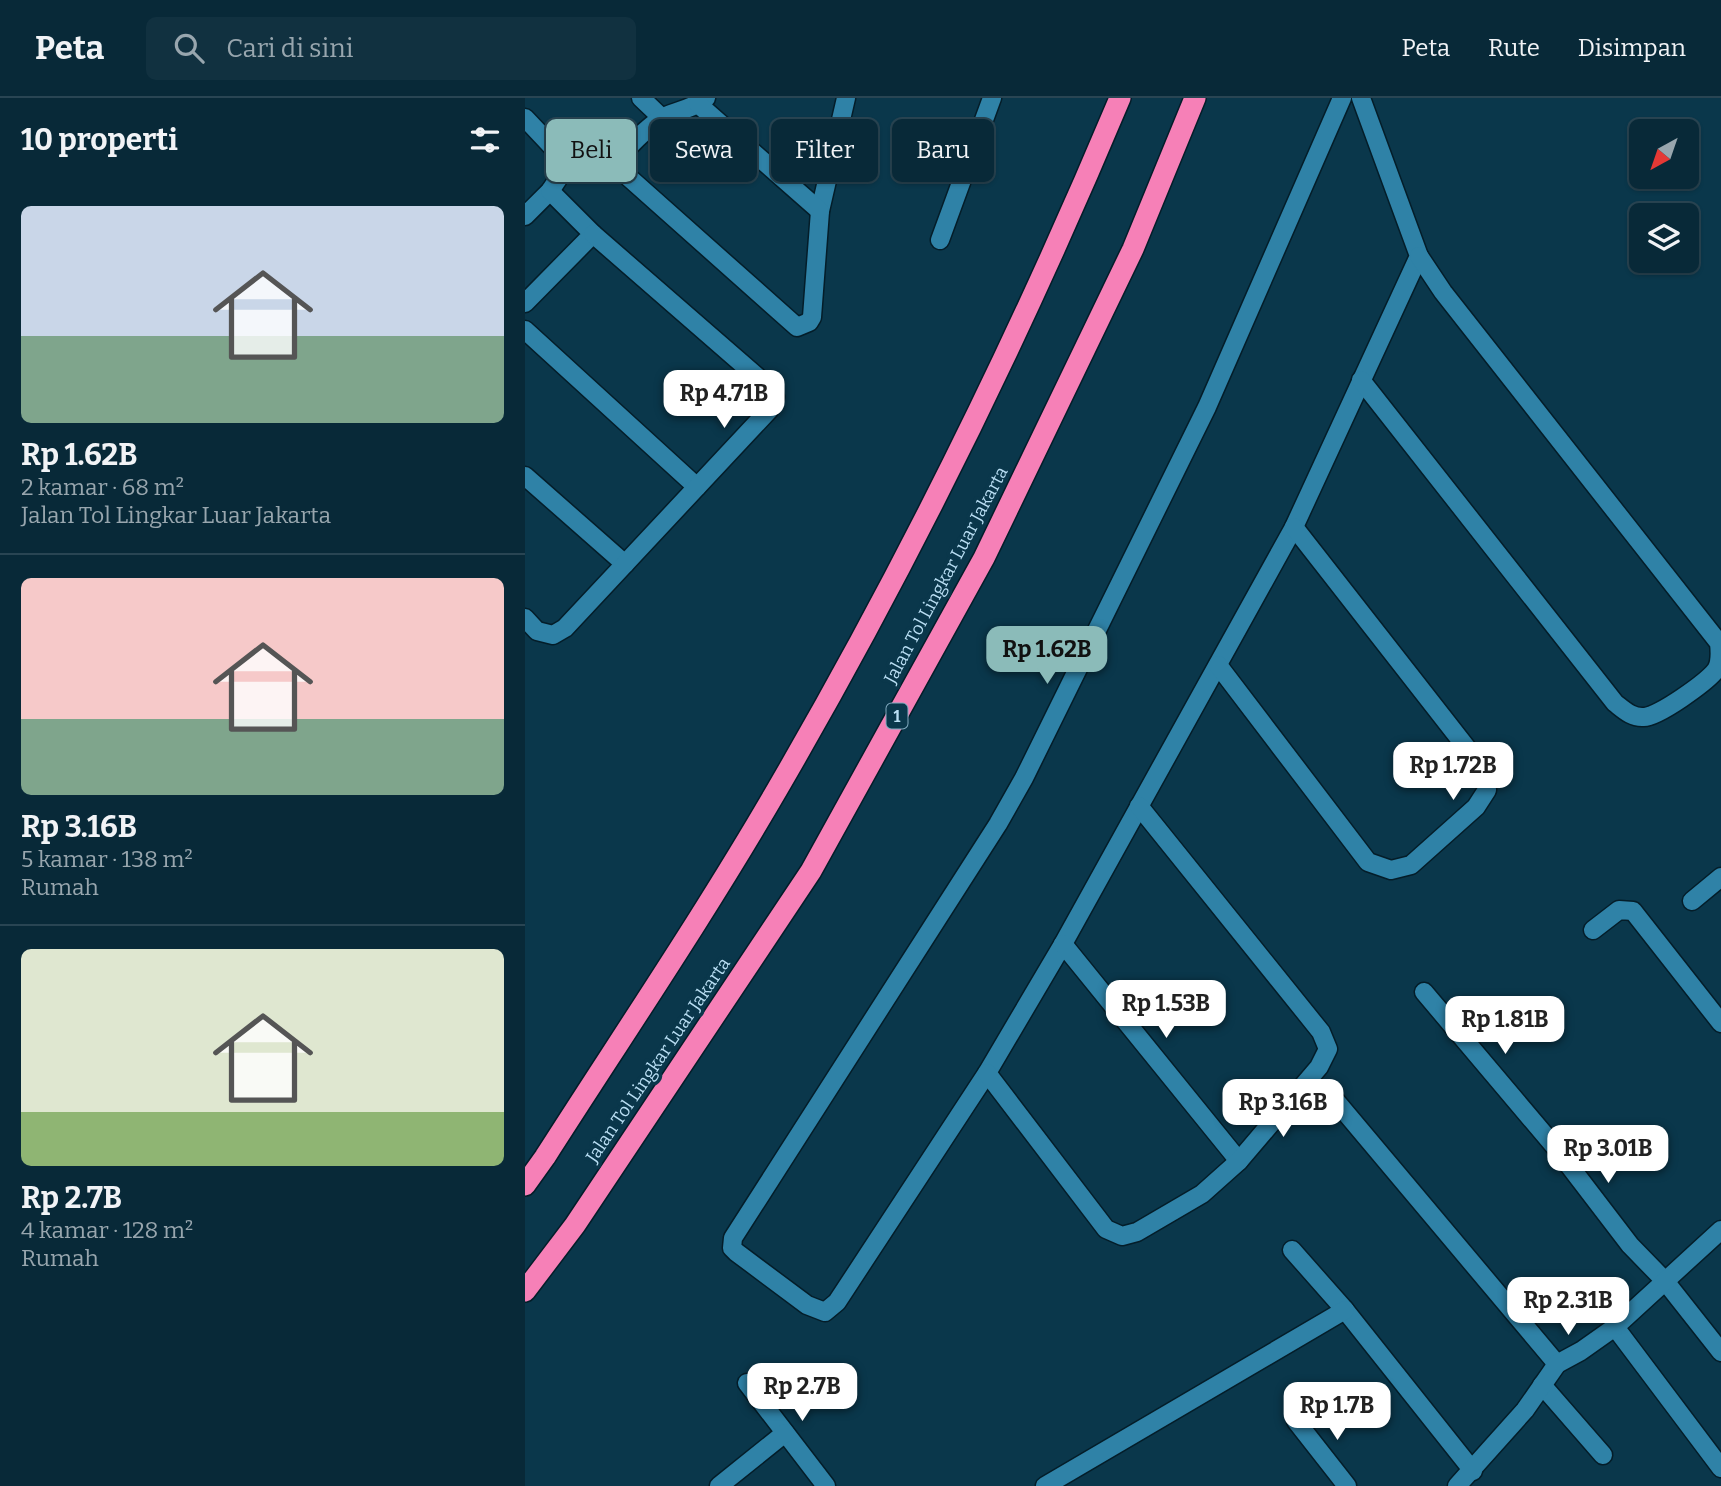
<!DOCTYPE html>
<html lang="id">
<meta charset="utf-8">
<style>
:root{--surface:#082938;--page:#113140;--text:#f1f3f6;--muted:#98a6ae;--line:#294553;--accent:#8bbbb9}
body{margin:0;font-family:Bitter,serif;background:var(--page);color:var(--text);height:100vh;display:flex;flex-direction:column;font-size:26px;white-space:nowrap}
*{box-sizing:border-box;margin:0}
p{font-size:23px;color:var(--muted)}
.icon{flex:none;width:38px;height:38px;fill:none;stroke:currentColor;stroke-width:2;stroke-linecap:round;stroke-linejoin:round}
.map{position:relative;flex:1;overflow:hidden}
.details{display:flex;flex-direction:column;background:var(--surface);width:525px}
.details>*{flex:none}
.hud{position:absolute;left:21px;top:21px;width:665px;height:63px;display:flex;gap:14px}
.needle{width:46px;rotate:220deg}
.controls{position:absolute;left:1104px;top:21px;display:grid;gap:14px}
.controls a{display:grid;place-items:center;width:70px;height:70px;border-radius:10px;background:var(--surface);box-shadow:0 2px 5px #0004,0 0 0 2px var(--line);font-size:35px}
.price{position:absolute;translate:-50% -60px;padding:0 16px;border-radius:14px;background:#fff;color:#222;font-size:23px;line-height:46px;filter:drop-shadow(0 2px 4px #0008)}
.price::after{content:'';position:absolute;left:50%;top:42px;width:21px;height:16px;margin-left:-10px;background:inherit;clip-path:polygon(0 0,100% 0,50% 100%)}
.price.active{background:var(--accent);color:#111}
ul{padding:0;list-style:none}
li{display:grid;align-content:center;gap:14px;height:371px;padding:0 21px}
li+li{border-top:2px solid var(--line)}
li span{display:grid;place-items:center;height:217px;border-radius:10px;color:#555}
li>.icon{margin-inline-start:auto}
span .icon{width:126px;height:126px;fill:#fffc;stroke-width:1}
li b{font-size:30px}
h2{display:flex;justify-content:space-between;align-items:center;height:84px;padding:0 21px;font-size:30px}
.chip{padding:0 24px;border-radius:10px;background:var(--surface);box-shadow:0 2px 5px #0004,0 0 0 2px var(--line);font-size:24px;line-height:63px}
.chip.active{background:var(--accent);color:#111}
header{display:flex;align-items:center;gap:42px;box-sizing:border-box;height:98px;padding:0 35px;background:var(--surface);border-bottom:2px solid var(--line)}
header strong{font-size:33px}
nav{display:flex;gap:38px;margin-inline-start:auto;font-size:24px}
.search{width:490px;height:63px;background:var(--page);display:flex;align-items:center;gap:18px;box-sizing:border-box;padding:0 24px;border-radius:10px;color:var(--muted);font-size:26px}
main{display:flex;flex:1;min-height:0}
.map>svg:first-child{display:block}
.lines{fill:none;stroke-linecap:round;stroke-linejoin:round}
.minor-casing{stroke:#041d29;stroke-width:21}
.highway-casing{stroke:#041d29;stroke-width:24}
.minor{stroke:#2f82a7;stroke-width:18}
.highway{stroke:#f680b7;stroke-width:21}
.labels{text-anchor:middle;stroke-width:7;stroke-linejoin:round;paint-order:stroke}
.shield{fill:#0a374b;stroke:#84acc1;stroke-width:2}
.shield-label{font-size:16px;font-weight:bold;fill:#b9def3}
.street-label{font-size:18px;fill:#b9def3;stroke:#0a374b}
</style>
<header>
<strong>Peta</strong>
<div class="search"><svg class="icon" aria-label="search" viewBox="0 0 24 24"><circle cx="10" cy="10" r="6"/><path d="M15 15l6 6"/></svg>Cari di sini</div>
<nav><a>Peta</a><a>Rute</a><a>Disimpan</a></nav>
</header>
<main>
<section class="details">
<h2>10 properti<svg class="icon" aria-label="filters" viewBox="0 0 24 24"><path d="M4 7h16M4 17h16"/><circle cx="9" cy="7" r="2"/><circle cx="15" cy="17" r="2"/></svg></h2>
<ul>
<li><span style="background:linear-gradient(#c9d6e8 60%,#7fa58c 0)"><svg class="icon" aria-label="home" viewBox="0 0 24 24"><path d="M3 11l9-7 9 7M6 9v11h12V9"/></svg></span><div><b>Rp 1.62B</b><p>2 kamar · 68 m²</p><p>Jalan Tol Lingkar Luar Jakarta</p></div></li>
<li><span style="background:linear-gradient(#f6c9c9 65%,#7fa58c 0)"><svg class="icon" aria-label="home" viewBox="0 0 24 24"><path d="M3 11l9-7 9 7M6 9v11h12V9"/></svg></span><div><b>Rp 3.16B</b><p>5 kamar · 138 m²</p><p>Rumah</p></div></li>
<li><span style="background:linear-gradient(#dfe7d0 75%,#8fb573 0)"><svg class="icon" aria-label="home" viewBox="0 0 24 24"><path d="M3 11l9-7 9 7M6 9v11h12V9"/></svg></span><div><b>Rp 2.7B</b><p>4 kamar · 128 m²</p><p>Rumah</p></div></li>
</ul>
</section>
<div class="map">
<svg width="1196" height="1388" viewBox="0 0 1196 1388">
<rect width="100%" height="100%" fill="#0a374b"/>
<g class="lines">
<g class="minor-casing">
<g id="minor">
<polyline points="116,0 137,20"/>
<path d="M 181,0 C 169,10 155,12 141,18 C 129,23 93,56 91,68 L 272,229 L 284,224 L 287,219 L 295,113 L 321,0"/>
<polyline points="817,0 682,309 499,680 473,726 208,1140 207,1150 211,1154 282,1207 300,1214 312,1204 462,975 538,846 769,429 894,158 836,0"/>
<polyline points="173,6 295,113"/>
<polyline points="0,20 35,57 33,81 25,93 0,118"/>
<polyline points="415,142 467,0"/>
<polyline points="0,205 68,136 25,93"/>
<polyline points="0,232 172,389"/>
<path d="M 836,282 L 1090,605 C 1099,612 1107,620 1119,619 C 1133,619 1182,584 1191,572 C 1196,564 1195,554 1194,545 L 918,194 L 894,158"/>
<polyline points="0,378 100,466"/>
<polyline points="0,520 12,533 28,537 40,530 244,312 250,299 245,290 68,136"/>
<polyline points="693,567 843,764 866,772 886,767 951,709 962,692 959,672 769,429"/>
<polyline points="1167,803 1196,779"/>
<polyline points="1068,832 1094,812 1108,813 1196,925"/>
<polyline points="538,846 714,1063"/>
<polyline points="899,894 1030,1049 1105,1147 1140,1183 1196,1254"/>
<polyline points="462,975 581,1131 597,1138 612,1134 677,1096 714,1063 794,969 803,951 796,934 614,708"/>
<polyline points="805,996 1032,1266"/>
<polyline points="767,1152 820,1212 948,1373"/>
<polyline points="1090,1229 1196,1370"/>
<polyline points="222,1285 301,1388"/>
<polyline points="1017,1287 1078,1357"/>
<polyline points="771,1323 822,1388"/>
<polyline points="194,1388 260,1335"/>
<polyline points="520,1388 820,1212"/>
<polyline points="932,1388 1000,1312 1032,1266 1056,1253 1090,1229 1196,1132"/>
</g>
</g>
<g class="highway-casing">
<g id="highway">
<path d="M 0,1087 L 20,1059 C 98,937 180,816 253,690 C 382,468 496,236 595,0"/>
<polyline points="0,1193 50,1127 286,773 459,460 608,151 670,0"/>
</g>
</g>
<use href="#minor" class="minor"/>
<use href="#highway" class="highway"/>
</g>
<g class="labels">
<rect class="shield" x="361.5" y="605.5" width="21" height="25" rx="5"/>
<g class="shield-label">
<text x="372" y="624">1</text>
</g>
<g class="street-label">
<text transform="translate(421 477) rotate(-62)" y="6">Jalan Tol Lingkar Luar Jakarta</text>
<text transform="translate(133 962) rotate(-56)" y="6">Jalan Tol Lingkar Luar Jakarta</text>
</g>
</g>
</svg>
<div class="controls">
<a><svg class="needle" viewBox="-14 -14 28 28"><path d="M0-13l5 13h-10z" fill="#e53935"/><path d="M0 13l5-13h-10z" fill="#98a6ae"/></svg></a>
<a><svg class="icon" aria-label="layers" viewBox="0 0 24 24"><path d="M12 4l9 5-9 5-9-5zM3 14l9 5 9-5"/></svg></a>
</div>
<b class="price" style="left:199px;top:332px">Rp 4.71B</b>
<b class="price active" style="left:522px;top:588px">Rp 1.62B</b>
<b class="price" style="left:928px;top:704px">Rp 1.72B</b>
<b class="price" style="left:641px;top:942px">Rp 1.53B</b>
<b class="price" style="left:980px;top:958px">Rp 1.81B</b>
<b class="price" style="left:758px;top:1041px">Rp 3.16B</b>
<b class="price" style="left:1083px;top:1087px">Rp 3.01B</b>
<b class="price" style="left:1043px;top:1239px">Rp 2.31B</b>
<b class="price" style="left:277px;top:1325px">Rp 2.7B</b>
<b class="price" style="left:812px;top:1344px">Rp 1.7B</b>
<div class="hud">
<a class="chip active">Beli</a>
<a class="chip">Sewa</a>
<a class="chip">Filter</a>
<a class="chip">Baru</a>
</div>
</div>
</main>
